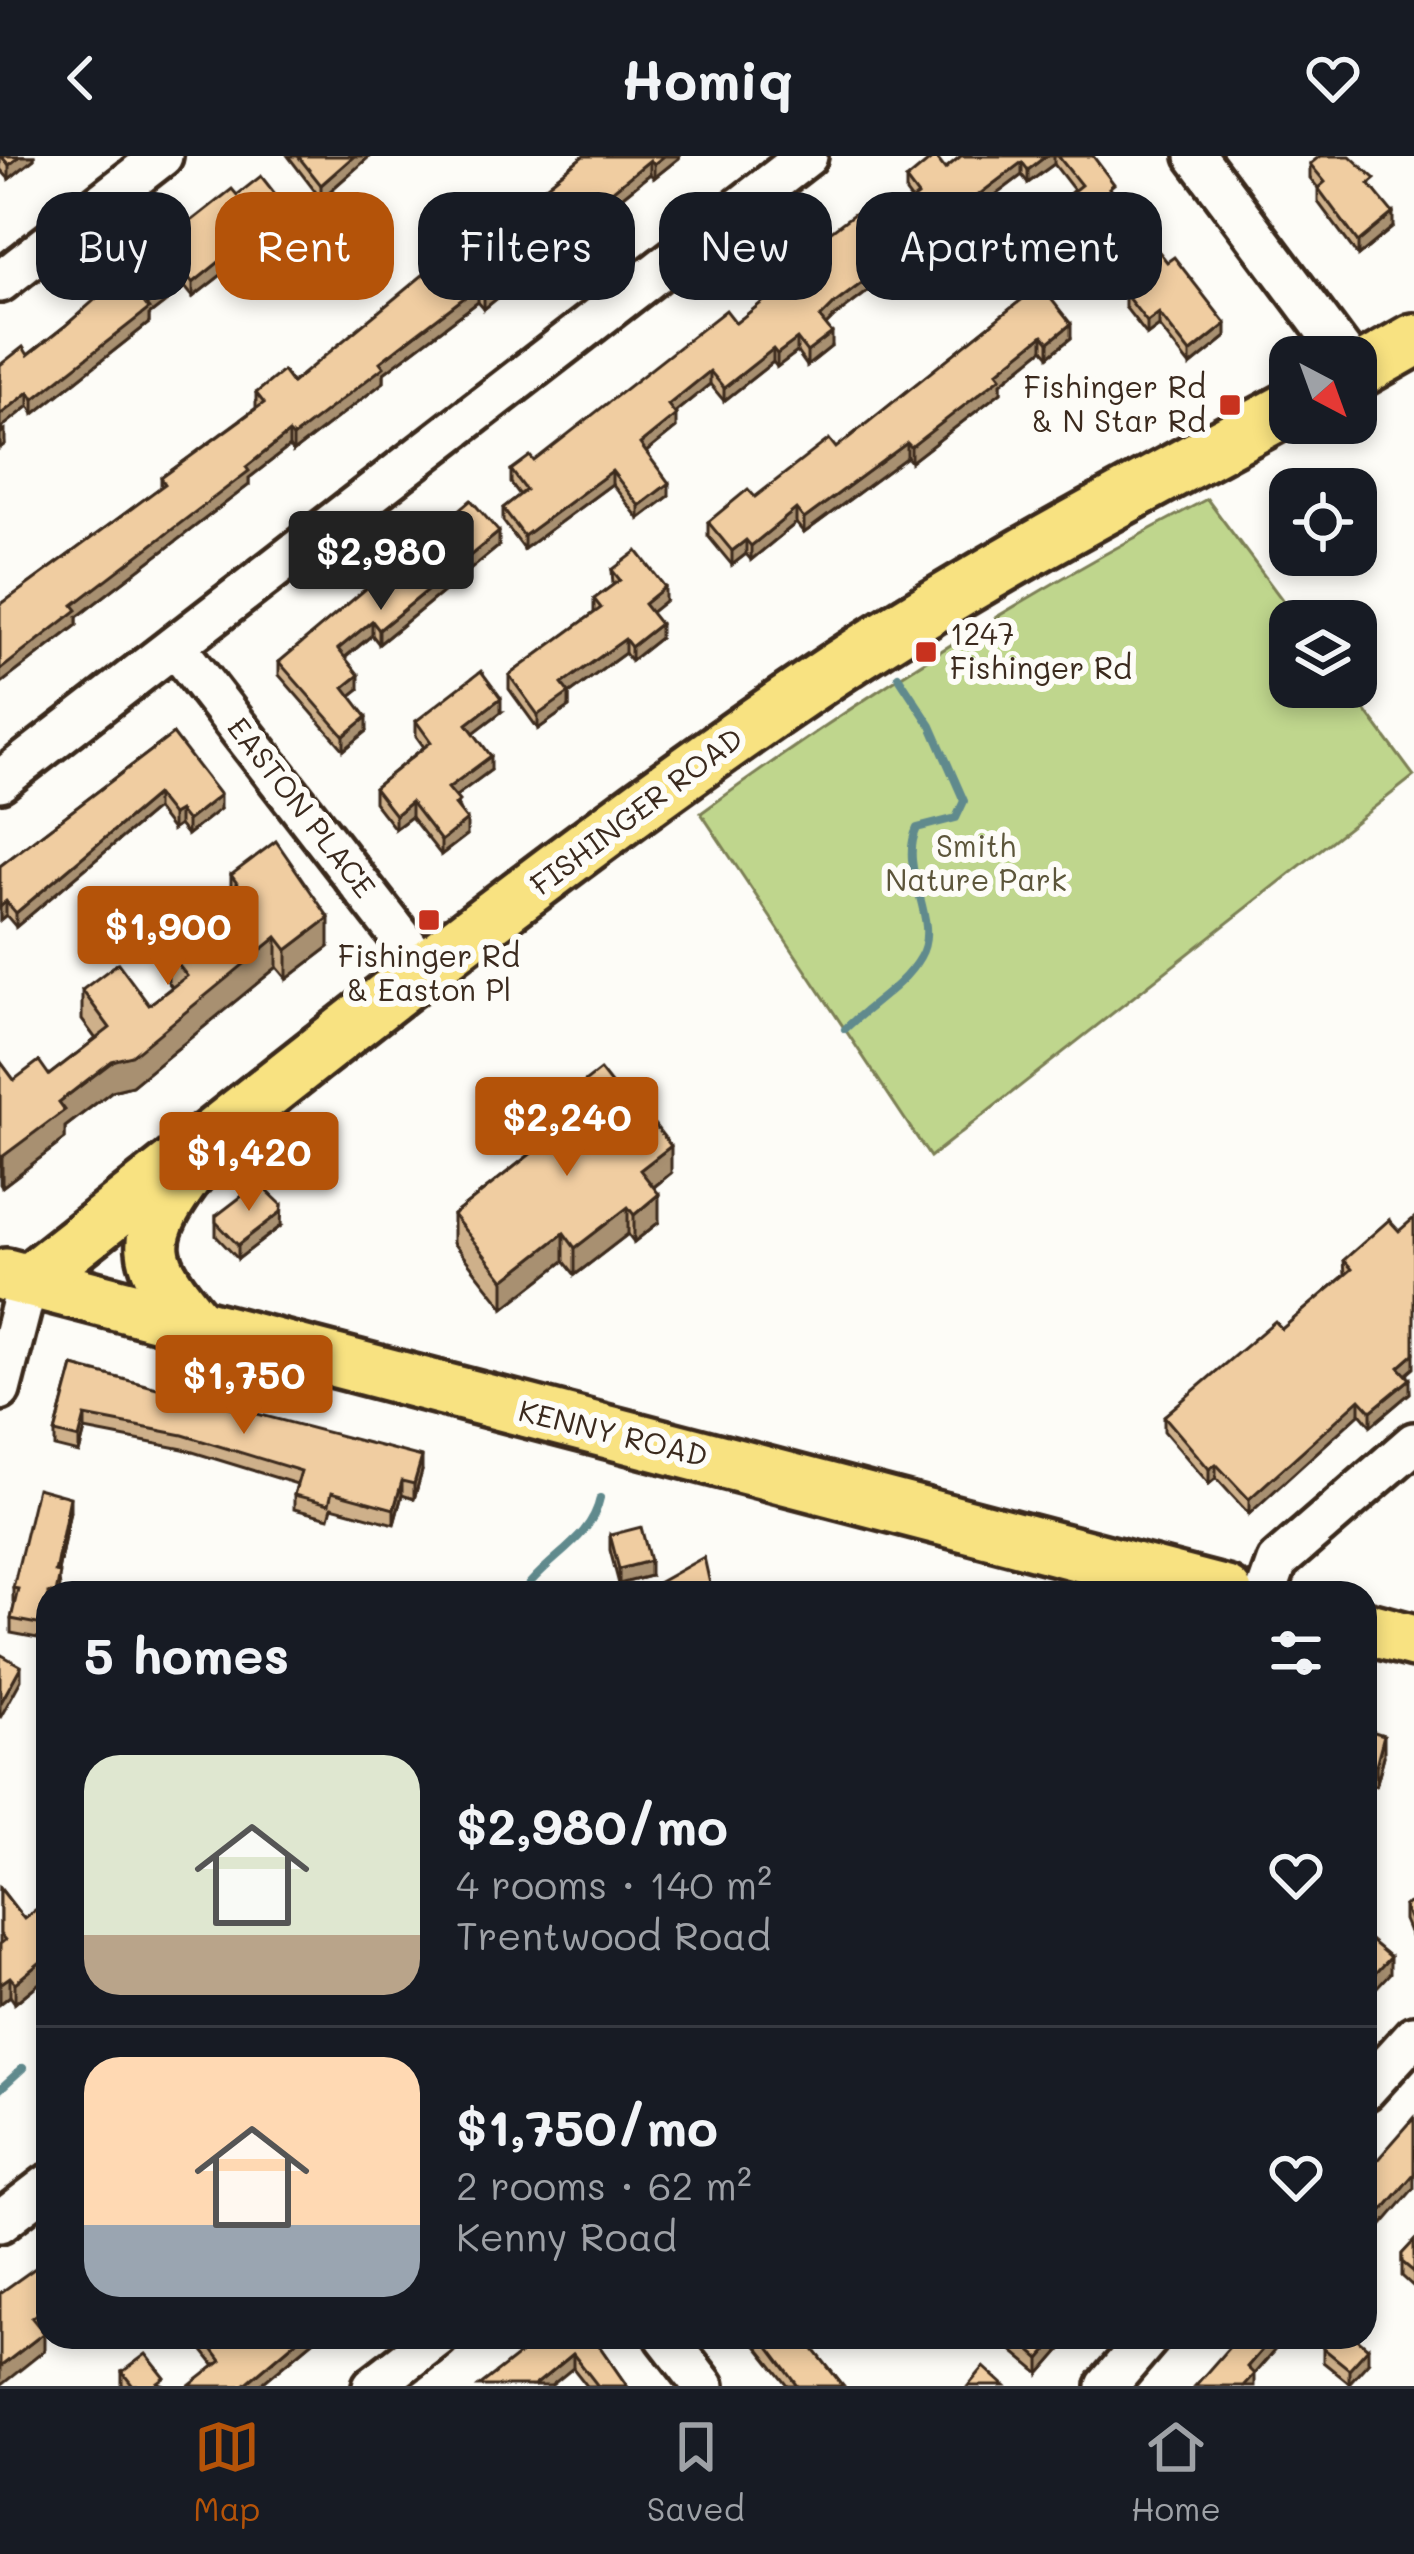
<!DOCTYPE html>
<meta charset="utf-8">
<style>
:root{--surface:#171b24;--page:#20242c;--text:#f1f3f6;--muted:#9ea1a6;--line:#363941;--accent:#b45309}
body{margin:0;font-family:Mali,sans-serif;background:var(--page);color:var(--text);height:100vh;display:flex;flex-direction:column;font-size:45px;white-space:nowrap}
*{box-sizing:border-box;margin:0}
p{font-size:39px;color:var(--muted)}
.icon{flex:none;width:66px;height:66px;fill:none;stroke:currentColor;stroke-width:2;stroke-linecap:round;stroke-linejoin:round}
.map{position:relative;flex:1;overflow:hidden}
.panel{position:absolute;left:36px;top:1425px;width:1341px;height:768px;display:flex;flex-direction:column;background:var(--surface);border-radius:36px;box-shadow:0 6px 18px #0003}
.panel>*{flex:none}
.banner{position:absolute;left:36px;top:36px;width:1344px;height:108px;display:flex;gap:24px}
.needle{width:78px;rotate:139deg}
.controls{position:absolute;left:1269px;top:180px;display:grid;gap:24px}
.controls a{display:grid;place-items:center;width:108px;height:108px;border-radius:24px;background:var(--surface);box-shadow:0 6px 18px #0003;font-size:60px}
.price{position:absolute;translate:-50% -102px;padding:0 27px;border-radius:12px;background:var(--accent);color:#fff;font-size:39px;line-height:78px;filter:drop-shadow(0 3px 6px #0008)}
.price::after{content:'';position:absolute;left:50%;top:72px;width:36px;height:27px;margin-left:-18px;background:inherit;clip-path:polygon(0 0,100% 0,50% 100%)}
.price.active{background:#222;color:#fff}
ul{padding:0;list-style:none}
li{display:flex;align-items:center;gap:36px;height:300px;padding:0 48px}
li+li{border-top:3px solid var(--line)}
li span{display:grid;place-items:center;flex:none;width:336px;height:240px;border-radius:36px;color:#555}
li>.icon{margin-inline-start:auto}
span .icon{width:144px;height:144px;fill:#fffc;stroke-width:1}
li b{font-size:51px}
h2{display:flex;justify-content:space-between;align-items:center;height:144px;padding:0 48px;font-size:51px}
.tag{padding:0 42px;border-radius:36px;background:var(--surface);box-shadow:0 6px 18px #0003;font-size:42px;line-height:108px}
.tag.active{background:var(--accent);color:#fff}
header{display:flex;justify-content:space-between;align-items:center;height:156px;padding:0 48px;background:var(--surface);font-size:54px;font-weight:800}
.tabs{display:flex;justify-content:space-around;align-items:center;height:168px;border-top:3px solid var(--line);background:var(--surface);font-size:33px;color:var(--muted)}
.tabs a{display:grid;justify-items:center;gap:6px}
.tabs .active{color:var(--accent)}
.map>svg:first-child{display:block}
.green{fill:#bfd68d;stroke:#7d8056;stroke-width:3}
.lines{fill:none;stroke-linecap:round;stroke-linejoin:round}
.stream{stroke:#618a8d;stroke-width:8}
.minor-casing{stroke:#3b2a1e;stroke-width:48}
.major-casing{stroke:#3b2a1e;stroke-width:60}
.minor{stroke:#fdfcf7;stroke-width:39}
.major{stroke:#f8e281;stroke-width:51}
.wall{fill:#ceb08a;stroke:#3b2a1e;stroke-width:3}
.shaded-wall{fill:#a89071;stroke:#3b2a1e;stroke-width:3}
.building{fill:#f0cda1;stroke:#3b2a1e;stroke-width:3}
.poi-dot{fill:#c8321e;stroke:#fdfcf7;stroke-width:4.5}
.labels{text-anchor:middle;stroke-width:12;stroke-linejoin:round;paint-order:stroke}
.poi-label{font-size:30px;fill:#3b2a1e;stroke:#fdfcf7;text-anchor:end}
.street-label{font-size:30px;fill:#3b2a1e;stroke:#fdfcf7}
.park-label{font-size:30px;fill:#5c553a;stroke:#fdfcf7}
</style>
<header><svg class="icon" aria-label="back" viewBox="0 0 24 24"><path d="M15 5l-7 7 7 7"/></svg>Homiq<svg class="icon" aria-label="heart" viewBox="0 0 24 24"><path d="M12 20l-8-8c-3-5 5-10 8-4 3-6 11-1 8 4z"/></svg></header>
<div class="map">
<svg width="1414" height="2230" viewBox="0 0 1414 2230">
<rect width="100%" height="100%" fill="#fdfcf7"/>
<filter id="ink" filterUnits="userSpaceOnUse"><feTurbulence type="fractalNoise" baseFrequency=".00833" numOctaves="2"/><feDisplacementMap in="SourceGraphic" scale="24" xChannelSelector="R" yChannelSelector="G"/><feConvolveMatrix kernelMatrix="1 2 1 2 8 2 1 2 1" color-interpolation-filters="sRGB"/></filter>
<g filter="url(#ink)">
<path class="green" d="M 1207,343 L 1298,465 L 1290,465 L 1290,531 L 1348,531 L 1414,620 L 930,1001 L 701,657 C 862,539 1029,436 1207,343 Z"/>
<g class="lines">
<g class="stream">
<path d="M 845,873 C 869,849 903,831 920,801 C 942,763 897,715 917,672 L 956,662 L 964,645 L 931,570 L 898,520"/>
<path d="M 522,1437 C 547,1401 591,1385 600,1342"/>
<polyline points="0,1933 23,1912"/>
</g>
<g class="minor-casing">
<g id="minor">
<polyline points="1196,0 1346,201"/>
<polyline points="0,126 162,0"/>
<polyline points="175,490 426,814"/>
<polyline points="0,625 807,0"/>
<polyline points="0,1234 28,1125"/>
<polyline points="1266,1437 1277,1406 1414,1287"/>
<polyline points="1365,1934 1414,1880"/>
<polyline points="0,2066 48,2029"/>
<polyline points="666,2181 704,2230"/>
<polyline points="373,2230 437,2181"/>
<polyline points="1107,2230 1149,2181"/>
</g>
</g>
<g class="major-casing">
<g id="major">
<polyline points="1356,217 1414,184"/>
<path d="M 191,1013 C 137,1085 141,1102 198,1170"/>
<polyline points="6,1119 1226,1437"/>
<path d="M 28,1125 C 285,923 540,714 810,530 C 963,426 1127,340 1290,252"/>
<polyline points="1365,1472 1414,1485"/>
</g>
</g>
<use href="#minor" class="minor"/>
<use href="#major" class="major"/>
</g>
<g class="wall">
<polygon points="0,0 34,0 34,3 9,23 0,13"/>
<polygon points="288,0 370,0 321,43"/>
<polygon points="583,0 679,0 679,2 654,22 650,18 484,153 478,146 384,217 384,226 293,296 289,291 249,322 249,329 77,461 77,469 0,528 0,449 161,331 161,322 256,252 256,237 292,227 446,111"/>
<polygon points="961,0 1093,0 1114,39 1226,181 1190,210 1159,170 1147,179 1125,151 1125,138 1134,131 1113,104 1096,117 1082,98 1082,85 1088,80 1067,53 1067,40 1074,34 1054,8 1028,27 1022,19 834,161 826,169 832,190 807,210 797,196 777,211 773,206 724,245 710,228 674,257 676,272 646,296 669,340 639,363 612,328 524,393 503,365 503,352 520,339 511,327 511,314 534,305 736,167 773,138 770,134 770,121 879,71 912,45 906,37 906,24 945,13"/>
<polygon points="1310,8 1375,35 1393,71 1358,100 1318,46 1318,32 1310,22"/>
<polygon points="237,39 283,62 263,77 263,85 252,94 252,102 233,116 230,112 193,141 185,131 149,159 149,167 34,258 29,250 2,271 5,288 0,292 0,209 28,199 65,170 190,66"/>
<polygon points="326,67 360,85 344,98 326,74"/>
<polygon points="1040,129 1071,182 1049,200 1043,193 1001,227 1001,236 911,306 907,301 804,377 796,367 751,404 746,398 732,409 708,380 708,366 755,341 836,292"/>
<polygon points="499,390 379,488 372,479 345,502 359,533 350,540 367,575 344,594 279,519 279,506"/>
<polygon points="612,414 665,445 650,456 660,482 631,505 625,497 569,538 569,551 538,573 509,533 509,519 594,457 594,443 613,429"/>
<polygon points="501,556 473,577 491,614 455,640 467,679 441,699 411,661 395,673 374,646 374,632 424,591 416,580 416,565"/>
<polygon points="173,578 220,653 187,679 179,669 172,674 156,653 16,771 6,759 0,764 0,710"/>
<polygon points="231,719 329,791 287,823 277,811 132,930 112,935 65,971 65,983 2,1031 0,1028 0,905 14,924 49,919 96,883 82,864 82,834 149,849 172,831 168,826 168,796 231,747"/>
<polygon points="542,959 671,1017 654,1031 659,1066 634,1086 628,1078 575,1119 564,1105 504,1152 453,1087 453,1059 543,988"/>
<polygon points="216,1060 281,1070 238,1103 216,1080"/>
<polygon points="1389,1064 1410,1237 1371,1270 1360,1257 1249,1358 1216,1322 1209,1328 1164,1275 1164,1260 1282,1173 1345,1119 1344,1104"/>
<polygon points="73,1210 422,1315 414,1343 402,1339 394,1368 332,1351 329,1362 294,1353 294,1339 297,1328 183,1293 85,1274 79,1297 55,1291 55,1277"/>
<polygon points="70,1355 58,1416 60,1431 59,1437 48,1437 48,1484 11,1477 11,1463 15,1446 13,1446 13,1432"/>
<polygon points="610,1379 650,1420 619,1428 610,1394"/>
<polygon points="1365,1573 1384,1600 1376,1630 1365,1626"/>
<polygon points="0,1732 24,1763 48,1744 48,1820 15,1847 10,1840 0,1848"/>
<polygon points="1414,1745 1414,1788 1404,1764 1404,1750"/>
<polygon points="1414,2085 1414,2131 1402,2120 1402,2098"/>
<polygon points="192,2181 318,2181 259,2230 215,2210"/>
<polygon points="593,2181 627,2230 587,2230 573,2212 521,2197 521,2189"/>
<polygon points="753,2181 807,2181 807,2185 843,2230 788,2230 753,2186"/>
<polygon points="1009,2181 1072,2181 1040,2218 1009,2192"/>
<polygon points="1323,2192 1368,2206 1349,2227 1323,2206"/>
<polygon points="122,2216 165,2230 122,2230"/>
</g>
<g class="shaded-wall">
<polygon points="20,0 34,0 34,3 9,23 9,9"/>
<polygon points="354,0 370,0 321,43 321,29"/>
<polygon points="664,0 679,0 679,2 654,22 654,8"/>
<polygon points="1046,0 1054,0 1054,8 1028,27 1028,14"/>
<polygon points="650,4 650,18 484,153 484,139"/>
<polygon points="1022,6 1022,19 834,161 820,175 820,162 834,148"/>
<polygon points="283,48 283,62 263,77 263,85 252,94 252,102 233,116 233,102 260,66"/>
<polygon points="1393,57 1393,71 1358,100 1358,86"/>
<polygon points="360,78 360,85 344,98 344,91"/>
<polygon points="1113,91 1113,104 1096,117 1096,104"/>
<polygon points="230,97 230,112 193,141 193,127"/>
<polygon points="185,117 185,131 149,159 149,167 34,258 34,243"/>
<polygon points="478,131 478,146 384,217 384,226 293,296 293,281 380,206"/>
<polygon points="1159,157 1159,170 1147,179 1147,166"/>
<polygon points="1071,168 1071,182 1049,200 1049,186"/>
<polygon points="1226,168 1226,181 1190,210 1190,197"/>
<polygon points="832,177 832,190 807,210 807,196"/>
<polygon points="1043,179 1043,193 1001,227 1001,236 911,306 911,291 997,216"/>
<polygon points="797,183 797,196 777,211 777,198"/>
<polygon points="773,193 773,206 724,245 724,232"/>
<polygon points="710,215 710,228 668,262 668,249"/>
<polygon points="29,236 29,250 0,273 0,259"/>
<polygon points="676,259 676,272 640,301 640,288"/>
<polygon points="5,274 5,288 0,292 0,278"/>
<polygon points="289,277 289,291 249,322 249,329 77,461 77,469 0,528 0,514 73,449"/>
<polygon points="907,287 907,301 804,377 804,363"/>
<polygon points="612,315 612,328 524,393 524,380"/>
<polygon points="669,327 669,340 639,363 639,350"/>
<polygon points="796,353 796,367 751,404 751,390"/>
<polygon points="499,376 499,390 379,488 379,474"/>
<polygon points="746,384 746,398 732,409 732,395"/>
<polygon points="665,431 665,445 644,462 644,448"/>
<polygon points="372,465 372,479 338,507 338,493"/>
<polygon points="660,468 660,482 631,505 631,491"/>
<polygon points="625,483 625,497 569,538 569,551 538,573 538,559 562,528"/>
<polygon points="359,519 359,533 344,545 344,531"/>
<polygon points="501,542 501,556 467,582 467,568"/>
<polygon points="367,561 367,575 344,594 344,580"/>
<polygon points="491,600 491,614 448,646 448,632"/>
<polygon points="156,639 156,653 16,771 16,757"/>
<polygon points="220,639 220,653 187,679 187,665"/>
<polygon points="411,646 411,661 395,673 395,659"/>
<polygon points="179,655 179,669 172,674 172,659"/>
<polygon points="467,664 467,679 441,699 441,685"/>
<polygon points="6,745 6,759 0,764 0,750"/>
<polygon points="329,762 329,791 287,823 287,794"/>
<polygon points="277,781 277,811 132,930 112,935 65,971 65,983 2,1031 2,1001 59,946"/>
<polygon points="671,990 671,1017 640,1042 640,1014"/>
<polygon points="659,1038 659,1066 634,1086 634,1059"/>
<polygon points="282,1049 281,1070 238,1103 238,1089"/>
<polygon points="628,1051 628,1078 575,1119 575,1092"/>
<polygon points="564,1077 564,1105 504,1152 504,1124"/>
<polygon points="1414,1198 1414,1212 1399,1225 1399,1211"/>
<polygon points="1410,1223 1410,1237 1371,1270 1371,1255"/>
<polygon points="1360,1243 1360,1257 1249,1358 1249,1343"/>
<polygon points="85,1260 85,1274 79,1297 79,1283"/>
<polygon points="422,1301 422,1315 414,1343 414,1328"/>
<polygon points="1216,1308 1216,1322 1209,1328 1209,1313"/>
<polygon points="402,1325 402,1339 394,1368 394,1353"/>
<polygon points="70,1341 70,1355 55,1430 55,1416"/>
<polygon points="650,1405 650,1420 619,1428 619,1413"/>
<polygon points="21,1510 21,1524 0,1562 0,1548"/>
<polygon points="1384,1579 1384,1600 1376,1630 1376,1609"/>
<polygon points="48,1800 48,1820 15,1847 15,1827"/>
<polygon points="1390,1801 1390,1817 1365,1844 1365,1828"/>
<polygon points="10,1821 10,1840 0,1848 0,1828"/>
<polygon points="1414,2018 1414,2032 1365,2089 1365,2075"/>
<polygon points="48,2150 48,2168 32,2180 32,2162"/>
<polygon points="44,2177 44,2195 0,2230 0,2211"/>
<polygon points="301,2181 318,2181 259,2230 243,2230"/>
<polygon points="1059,2181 1072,2181 1040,2218 1040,2203"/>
<polygon points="1273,2181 1286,2181 1254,2218 1254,2230 1243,2230 1247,2211"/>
<polygon points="1368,2192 1368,2206 1349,2227 1349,2213"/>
<polygon points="573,2198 573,2212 551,2230 534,2230"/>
</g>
<g class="building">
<polygon points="1,0 20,0 9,9"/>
<polygon points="298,0 354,0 321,29"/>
<polygon points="583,0 664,0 654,8 650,4 484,139 478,131 402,189 380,206 384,211 293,281 289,277 246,311 249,315 73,449 77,454 0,514 0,449 165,328 161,322 264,247 256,237 283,215 292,227 441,104 446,111"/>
<polygon points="935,0 945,13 961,0 1046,0 1028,14 1022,6 834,148 820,162 832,177 807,196 797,183 777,198 773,193 724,232 710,215 668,249 676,259 640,288 669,327 639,350 612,315 524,380 503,352 526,334 511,314 530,300 534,305 726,154 736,167 779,133 770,121 863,51 879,71 918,40 906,24"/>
<polygon points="1058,0 1093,0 1114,28 1109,32 1167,106 1174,101 1226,168 1190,197 1159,157 1147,166 1125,138 1141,126 1113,91 1096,104 1082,85 1095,75 1067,40 1081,29"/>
<polygon points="1320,0 1350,0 1375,23 1369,28 1393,57 1358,86 1318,32 1325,26 1310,8"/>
<polygon points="261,20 283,48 260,66 263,71 248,83 252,88 233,102 230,97 193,127 185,117 145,148 149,153 34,243 29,236 0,259 0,209 23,191 28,199 65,170 187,62 190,66 232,33 237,39"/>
<polygon points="342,54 360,78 344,91 326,67"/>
<polygon points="1040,129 1071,168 1049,186 1043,179 997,216 1001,221 911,291 907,287 804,363 796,353 751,390 746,384 732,395 708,366 748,333 755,341 829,283 836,292"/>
<polygon points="471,344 499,376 379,474 372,465 338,493 359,519 344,531 367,561 344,580 279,506"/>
<polygon points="637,395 665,431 644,448 660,468 631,491 625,483 562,528 569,537 538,559 509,519 601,452 594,443 620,424 612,414"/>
<polygon points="481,515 501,542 467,568 491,600 448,632 459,645 455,649 467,664 441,685 411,646 395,659 374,632 431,586 416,565"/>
<polygon points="173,578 220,639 187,665 179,655 172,659 156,639 16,757 6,745 0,750 0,710"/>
<polygon points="276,685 329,762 287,794 277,781 132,900 112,905 59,946 65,954 2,1001 0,999 0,905 14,924 39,905 49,919 110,872 82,834 118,807 149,849 187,820 168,796 244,737 231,719"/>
<polygon points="600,914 647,974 654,968 671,990 640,1014 659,1038 634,1059 628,1051 575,1092 564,1077 504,1124 453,1059 556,978 542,959"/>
<polygon points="259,1027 282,1049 281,1056 238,1089 216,1066 216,1060"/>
<polygon points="1414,1062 1414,1198 1399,1211 1410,1223 1371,1255 1360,1243 1249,1343 1216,1308 1209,1313 1164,1260 1275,1165 1282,1173 1352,1113 1344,1104 1389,1064 1399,1075"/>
<polygon points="73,1210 422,1301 414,1328 402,1325 394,1353 332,1336 329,1348 294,1339 301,1315 183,1279 85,1260 79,1283 55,1277"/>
<polygon points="37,1332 70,1341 55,1416 60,1417 56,1437 48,1437 48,1470 11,1463 18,1433 13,1432"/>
<polygon points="641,1371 650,1405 619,1413 610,1379"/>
<polygon points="704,1401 712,1437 649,1437 649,1432"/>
<polygon points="769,1432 795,1434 794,1437 768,1437"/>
<polygon points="0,1498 21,1510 0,1548"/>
<polygon points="1365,1573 1384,1579 1376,1609 1365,1605"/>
<polygon points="0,1732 24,1763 48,1744 48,1800 15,1827 10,1821 0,1828 0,1788 5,1784 0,1778"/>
<polygon points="1414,1745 1414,1774 1404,1750"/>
<polygon points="1365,1780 1390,1801 1365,1828"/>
<polygon points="1414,1962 1414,2018 1365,2075 1365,2018"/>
<polygon points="1414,2085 1414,2116 1402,2106 1402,2098"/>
<polygon points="48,2103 48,2150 32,2162 44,2177 0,2211 0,2137"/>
<polygon points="203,2181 301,2181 243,2230 189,2230 221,2205"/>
<polygon points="534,2181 593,2181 627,2230 598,2230 573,2198 534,2230 479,2230 525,2194 521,2189"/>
<polygon points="761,2181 804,2181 843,2230 798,2230"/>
<polygon points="1015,2181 1059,2181 1040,2203"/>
<polygon points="1238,2181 1273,2181 1247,2211 1254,2218 1243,2230 1195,2230"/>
<polygon points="1333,2181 1355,2181 1368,2192 1349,2213 1323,2192"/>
<polygon points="146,2198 165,2222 154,2230 133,2230 122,2216"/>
<polygon points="984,2211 1005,2230 968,2230"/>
</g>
</g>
<g class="poi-dot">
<rect x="1218" y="237" width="24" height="24" rx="6"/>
<rect x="914" y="484" width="24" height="24" rx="6"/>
<rect x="417" y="752" width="24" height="24" rx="6"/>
</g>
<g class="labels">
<g class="poi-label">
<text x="1206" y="242">Fishinger Rd<tspan x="1206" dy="34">&amp; N Star Rd</tspan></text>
<text x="950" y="489" text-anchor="start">1247<tspan x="950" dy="34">Fishinger Rd</tspan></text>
<text x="429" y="811" text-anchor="middle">Fishinger Rd<tspan x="429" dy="34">&amp; Easton Pl</tspan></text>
</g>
<g class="street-label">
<text transform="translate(301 652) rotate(52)" y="10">EASTON PLACE</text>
<text transform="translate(637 656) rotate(-37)" y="10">FISHINGER ROAD</text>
<text transform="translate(613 1278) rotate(14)" y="10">KENNY ROAD</text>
</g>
<g class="park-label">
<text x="976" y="701">Smith<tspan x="976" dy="34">Nature Park</tspan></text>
</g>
</g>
</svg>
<div class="controls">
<a><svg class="needle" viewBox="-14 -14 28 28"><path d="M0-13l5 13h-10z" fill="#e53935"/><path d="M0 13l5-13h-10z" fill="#9ea1a6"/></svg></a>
<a><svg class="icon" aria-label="locate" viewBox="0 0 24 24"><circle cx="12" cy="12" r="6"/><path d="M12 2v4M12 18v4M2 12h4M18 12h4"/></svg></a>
<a><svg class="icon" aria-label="layers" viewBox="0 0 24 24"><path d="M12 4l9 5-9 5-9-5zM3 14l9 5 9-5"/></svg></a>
</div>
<b class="price active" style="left:381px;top:457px">$2,980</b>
<b class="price" style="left:168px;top:832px">$1,900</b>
<b class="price" style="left:567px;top:1023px">$2,240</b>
<b class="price" style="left:249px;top:1058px">$1,420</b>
<b class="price" style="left:244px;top:1281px">$1,750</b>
<div class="banner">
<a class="tag">Buy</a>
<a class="tag active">Rent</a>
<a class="tag">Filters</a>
<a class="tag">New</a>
<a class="tag">Apartment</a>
</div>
<section class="panel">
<h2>5 homes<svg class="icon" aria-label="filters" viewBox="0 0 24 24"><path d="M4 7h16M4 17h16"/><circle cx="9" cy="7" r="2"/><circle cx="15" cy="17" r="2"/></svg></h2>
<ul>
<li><span style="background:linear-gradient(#dfe7d0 75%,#b9a48a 0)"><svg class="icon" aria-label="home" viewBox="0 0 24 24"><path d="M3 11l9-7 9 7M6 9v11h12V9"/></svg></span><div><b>$2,980/mo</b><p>4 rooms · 140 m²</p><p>Trentwood Road</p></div><svg class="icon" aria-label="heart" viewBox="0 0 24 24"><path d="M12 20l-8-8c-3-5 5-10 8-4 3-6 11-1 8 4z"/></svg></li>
<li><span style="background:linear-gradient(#ffd9b3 70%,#9aa5b1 0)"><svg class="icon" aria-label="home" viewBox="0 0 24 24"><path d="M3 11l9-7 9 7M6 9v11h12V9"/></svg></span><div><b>$1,750/mo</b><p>2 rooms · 62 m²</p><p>Kenny Road</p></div><svg class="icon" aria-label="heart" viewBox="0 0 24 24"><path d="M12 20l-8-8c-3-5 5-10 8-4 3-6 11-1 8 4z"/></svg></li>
</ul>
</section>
</div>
<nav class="tabs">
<a class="active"><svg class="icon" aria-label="map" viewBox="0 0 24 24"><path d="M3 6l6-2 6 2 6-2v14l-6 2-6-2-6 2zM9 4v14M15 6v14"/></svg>Map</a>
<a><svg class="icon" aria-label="saved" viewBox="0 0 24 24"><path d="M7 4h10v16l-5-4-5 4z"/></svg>Saved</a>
<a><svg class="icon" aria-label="home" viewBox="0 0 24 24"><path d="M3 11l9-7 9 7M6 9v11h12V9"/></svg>Home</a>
</nav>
